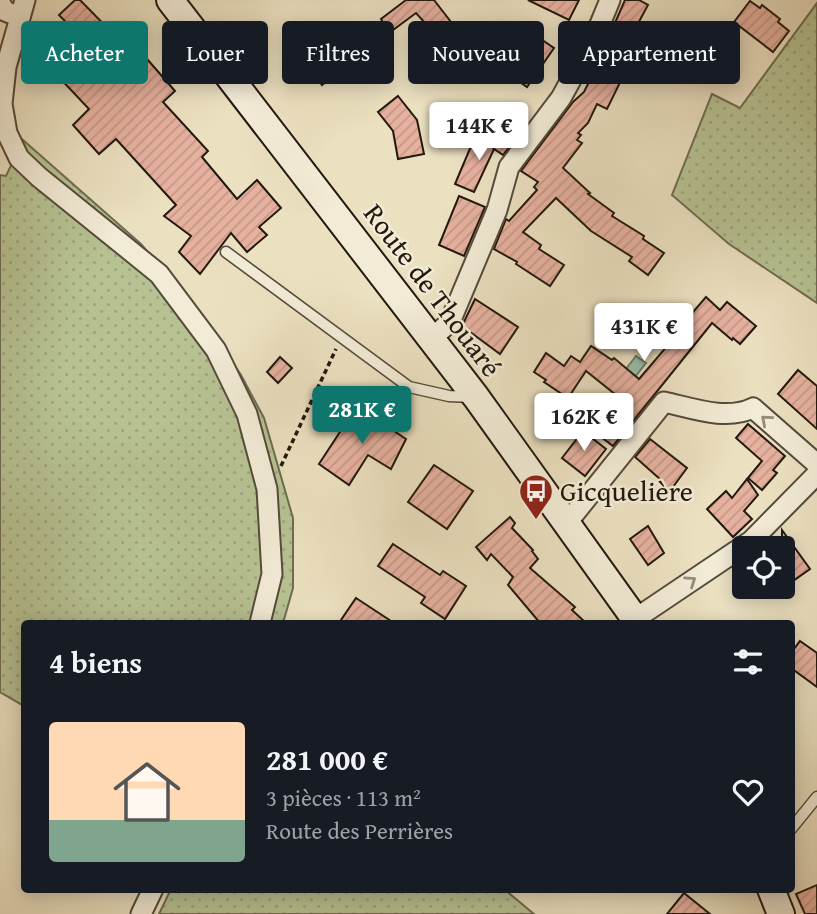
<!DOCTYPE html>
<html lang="fr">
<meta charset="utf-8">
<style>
:root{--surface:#171b24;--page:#242831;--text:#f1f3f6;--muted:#9ea1a6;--accent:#0f766e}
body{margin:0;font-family:"Gentium Book Plus",serif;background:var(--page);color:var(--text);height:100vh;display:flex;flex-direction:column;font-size:26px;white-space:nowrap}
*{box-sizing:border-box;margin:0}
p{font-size:23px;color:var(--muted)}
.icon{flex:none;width:38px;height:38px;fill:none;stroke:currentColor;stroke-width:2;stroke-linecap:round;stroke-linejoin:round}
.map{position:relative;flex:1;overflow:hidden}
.details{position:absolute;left:21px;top:620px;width:774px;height:273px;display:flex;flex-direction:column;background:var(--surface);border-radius:7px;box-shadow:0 4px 18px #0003}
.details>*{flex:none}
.banner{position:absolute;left:21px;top:21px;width:775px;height:63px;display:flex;gap:14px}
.buttons{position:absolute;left:732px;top:536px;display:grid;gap:14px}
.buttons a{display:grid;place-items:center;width:63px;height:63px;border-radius:7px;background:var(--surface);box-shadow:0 4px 18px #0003;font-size:35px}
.price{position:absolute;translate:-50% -60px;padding:0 16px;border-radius:7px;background:#fff;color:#222;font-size:23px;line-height:46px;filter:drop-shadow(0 2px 4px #0008)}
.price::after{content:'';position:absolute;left:50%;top:42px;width:21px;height:16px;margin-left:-10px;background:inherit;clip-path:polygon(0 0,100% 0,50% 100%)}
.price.active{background:var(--accent);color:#fff}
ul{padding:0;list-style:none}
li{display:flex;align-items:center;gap:21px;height:175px;padding:0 28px}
li span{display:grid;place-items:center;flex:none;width:196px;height:140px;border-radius:7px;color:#555}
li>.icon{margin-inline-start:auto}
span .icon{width:84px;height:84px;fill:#fffc;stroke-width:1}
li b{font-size:30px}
h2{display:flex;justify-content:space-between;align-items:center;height:84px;padding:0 28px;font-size:30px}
.pill{padding:0 24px;border-radius:7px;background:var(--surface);box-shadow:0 4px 18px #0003;font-size:24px;line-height:63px}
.pill.active{background:var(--accent);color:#fff}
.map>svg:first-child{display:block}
.grass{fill:url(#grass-dots);stroke:#6d6d50;stroke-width:2}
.water{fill:#99beac;stroke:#6a7c6c;stroke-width:2}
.building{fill:url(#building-hatch);stroke:#23180d;stroke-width:2}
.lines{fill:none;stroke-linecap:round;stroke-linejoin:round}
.lane-casing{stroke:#554a3a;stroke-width:13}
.street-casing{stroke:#554a3a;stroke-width:23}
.secondary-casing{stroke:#23180d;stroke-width:30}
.path{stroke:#23180d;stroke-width:3.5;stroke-dasharray:5 3.5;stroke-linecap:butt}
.lane{stroke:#f2ebd6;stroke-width:10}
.street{stroke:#f2ebd6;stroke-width:19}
.secondary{stroke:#f2ebd6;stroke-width:26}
.oneway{stroke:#958c7c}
.labels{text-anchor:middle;stroke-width:5;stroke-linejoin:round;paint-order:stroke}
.street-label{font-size:28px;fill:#23180d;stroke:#f2ebd6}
.poi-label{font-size:28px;fill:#23180d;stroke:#f2ebd6;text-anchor:start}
</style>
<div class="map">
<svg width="817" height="914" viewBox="0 0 817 914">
<defs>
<pattern id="grass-dots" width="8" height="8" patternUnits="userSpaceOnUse" patternTransform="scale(1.75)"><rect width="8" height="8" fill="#b7c293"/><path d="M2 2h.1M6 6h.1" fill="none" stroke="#9da67e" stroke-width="1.8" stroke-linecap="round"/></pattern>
<pattern id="building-hatch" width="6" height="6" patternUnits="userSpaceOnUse" patternTransform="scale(1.75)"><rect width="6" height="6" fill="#e6b19f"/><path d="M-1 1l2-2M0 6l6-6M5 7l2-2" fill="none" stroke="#c59888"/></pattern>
</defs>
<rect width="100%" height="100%" fill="#ebe0c0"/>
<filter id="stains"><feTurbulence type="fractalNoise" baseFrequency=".00286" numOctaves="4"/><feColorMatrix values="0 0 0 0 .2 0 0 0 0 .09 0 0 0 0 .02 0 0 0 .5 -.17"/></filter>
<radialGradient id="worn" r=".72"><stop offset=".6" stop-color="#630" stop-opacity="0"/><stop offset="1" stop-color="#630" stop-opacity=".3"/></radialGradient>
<g class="grass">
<polygon points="817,3 817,303 729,244 672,195 712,94 740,108"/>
<polygon points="23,140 141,244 202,316 241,375 264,418 293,518 293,588 283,623 24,623 24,706 0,692 0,175 6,176"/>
<polygon points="171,889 504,889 534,914 159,914"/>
</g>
<g class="water">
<polygon points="709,48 734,64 726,75 702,60"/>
<polygon points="636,356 646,363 631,382 622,374"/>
</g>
<g class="building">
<polygon points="75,0 80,0 127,48 133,43 175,91 163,102 208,151 202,157 237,199 257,180 281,208 259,227 267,235 247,252 231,233 200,274 179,252 191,236 164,216 176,205 116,139 99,154 73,125 89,109 54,72 85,42 59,15"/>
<polygon points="406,0 434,0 451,22 435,34 416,13 389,33 381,19"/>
<polygon points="528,0 579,0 569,20"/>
<polygon points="625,0 639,0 648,5 627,44 636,50 607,109 597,104 588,123 578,133 581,135 577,140 582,143 563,168 590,193 588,194 614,213 612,216 644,236 643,239 664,253 648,275 629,261 632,257 591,231 556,198 523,232 541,245 539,249 564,265 550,286 516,264 517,262 494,249 506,219 509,221 537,190 534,187 538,182 521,171 573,102 584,92 618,24 615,23"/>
<polygon points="750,1 760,8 762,5 780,19 778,22 789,31 773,52 734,22"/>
<polygon points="312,29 332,56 339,50 349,63 322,85 292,44"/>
<polygon points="532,33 554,48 527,87 506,72"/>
<polygon points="398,96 417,120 424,154 398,159 393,131 378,112"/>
<polygon points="501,135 513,142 503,155 494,149 474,192 455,184 474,139 494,148"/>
<polygon points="459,196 485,207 464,256 439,245"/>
<polygon points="706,297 720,310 727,302 756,326 740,344 733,338 732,340 712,323 613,446 600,436 626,403 586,371 568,398 544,382 546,380 534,372 546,353 564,366 571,356 580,362 591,346 612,360 614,358 639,379 669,344 661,338 665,333 657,327 667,314 682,325"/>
<polygon points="475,299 518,327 500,354 462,326"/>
<polygon points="280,357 292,368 278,383 267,372"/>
<polygon points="798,370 817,386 817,429 778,394"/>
<polygon points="357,406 406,439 391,469 368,455 349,485 319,464"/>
<polygon points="748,424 785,456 773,470 777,473 762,490 748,478 762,461 736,438"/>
<polygon points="583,431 606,449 585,476 562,458"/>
<polygon points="650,439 687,468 664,499 661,480 635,457"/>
<polygon points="434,465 473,491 447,529 408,502"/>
<polygon points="747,479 758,495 744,511 752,519 733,537 707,509 726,491 732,498"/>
<polygon points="510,517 515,523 512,528 533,550 532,551 538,559 530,568 575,607 572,610 586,623 540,623 508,585 513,577 491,554 487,560 476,547"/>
<polygon points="648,526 664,553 648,565 630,539"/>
<polygon points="782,530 810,569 790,583 782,572"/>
<polygon points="393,544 440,575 443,571 466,586 445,619 421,603 425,597 378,566"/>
<polygon points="356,598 394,623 339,623"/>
<polygon points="800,641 817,653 817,687 791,668 791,653"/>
<polygon points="817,885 817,914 805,914 796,894"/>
<polygon points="684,893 710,914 667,914"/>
</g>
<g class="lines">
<g class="lane-casing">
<g id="lane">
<polyline points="226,252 409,387 449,396 472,397"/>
<polyline points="791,829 817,797"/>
</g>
</g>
<g class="street-casing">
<g id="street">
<polyline points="25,0 6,67 2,104 7,133 19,158 39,177 159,274 216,350 247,414 267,489 272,574 260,623"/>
<polyline points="0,3 5,11 20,17"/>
<polyline points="431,339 450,322 497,210 509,167 561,98 596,34 610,0"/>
<path d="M 566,524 L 664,402 C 692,408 726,421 753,408 L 817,464"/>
<polyline points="635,619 751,541 817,474"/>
<polyline points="141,914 153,889"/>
</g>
</g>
<g class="secondary-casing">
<g id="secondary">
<polyline points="170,0 476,397 638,623"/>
<polyline points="771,889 781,914"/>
</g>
</g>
<polyline class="path" points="281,466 336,349"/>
<use href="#lane" class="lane"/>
<use href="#street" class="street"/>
<use href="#secondary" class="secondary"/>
</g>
<defs><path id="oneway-chevron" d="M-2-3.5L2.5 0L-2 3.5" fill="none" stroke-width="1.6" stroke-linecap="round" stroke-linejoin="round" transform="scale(1.75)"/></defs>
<g class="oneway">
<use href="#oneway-chevron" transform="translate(766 420) rotate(-139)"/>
<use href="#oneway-chevron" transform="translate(691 581) rotate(-34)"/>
</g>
<defs>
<g id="bus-pin" transform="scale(1.75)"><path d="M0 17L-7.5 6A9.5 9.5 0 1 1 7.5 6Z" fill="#8f2418" stroke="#f2ebd6"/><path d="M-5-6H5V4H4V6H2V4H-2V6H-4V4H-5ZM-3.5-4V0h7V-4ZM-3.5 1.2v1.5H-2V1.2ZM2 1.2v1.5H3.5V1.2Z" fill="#fff"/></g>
</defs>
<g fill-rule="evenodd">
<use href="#bus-pin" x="536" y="491"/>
</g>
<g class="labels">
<g class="street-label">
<text transform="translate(433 290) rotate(53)" y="10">Route de Thouaré</text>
</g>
<g class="poi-label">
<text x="560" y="501">Gicquelière</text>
</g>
</g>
<rect width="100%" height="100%" filter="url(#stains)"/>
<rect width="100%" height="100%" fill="url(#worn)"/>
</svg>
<div class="buttons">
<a><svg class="icon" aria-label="locate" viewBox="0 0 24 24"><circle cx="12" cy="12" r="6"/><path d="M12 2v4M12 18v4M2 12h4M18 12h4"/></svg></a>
</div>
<b class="price" style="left:479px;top:162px">144K €</b>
<b class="price" style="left:644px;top:363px">431K €</b>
<b class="price active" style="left:362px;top:446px">281K €</b>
<b class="price" style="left:584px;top:453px">162K €</b>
<div class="banner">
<a class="pill active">Acheter</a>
<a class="pill">Louer</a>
<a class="pill">Filtres</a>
<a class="pill">Nouveau</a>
<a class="pill">Appartement</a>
</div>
<section class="details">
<h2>4 biens<svg class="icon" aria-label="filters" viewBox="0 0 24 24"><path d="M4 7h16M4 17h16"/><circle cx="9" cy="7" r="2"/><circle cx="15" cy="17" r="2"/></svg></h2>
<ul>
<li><span style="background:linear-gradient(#ffd9b3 70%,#7fa58c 0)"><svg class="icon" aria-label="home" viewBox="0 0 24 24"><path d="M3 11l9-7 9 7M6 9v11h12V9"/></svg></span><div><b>281 000 €</b><p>3 pièces · 113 m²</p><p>Route des Perrières</p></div><svg class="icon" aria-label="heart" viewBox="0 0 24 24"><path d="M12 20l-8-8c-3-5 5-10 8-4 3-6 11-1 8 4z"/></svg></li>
</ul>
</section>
</div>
